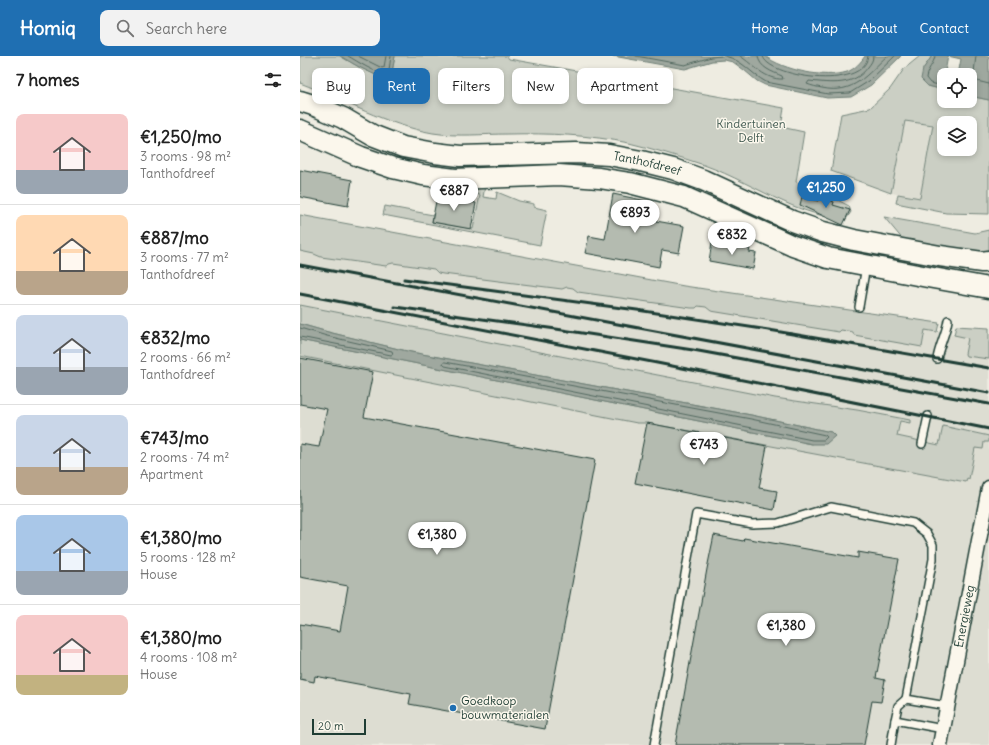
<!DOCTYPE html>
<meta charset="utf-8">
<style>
:root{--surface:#fff;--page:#f2f2f2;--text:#222;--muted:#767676;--line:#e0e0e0;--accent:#1f6fb2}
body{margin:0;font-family:Delius,sans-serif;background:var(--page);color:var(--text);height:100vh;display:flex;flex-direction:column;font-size:15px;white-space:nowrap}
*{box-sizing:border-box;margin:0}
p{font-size:13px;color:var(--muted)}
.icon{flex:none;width:22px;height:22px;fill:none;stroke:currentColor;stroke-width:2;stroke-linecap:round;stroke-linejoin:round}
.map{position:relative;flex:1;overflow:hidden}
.drawer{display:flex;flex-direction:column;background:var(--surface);width:300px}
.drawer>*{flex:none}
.guide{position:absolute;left:12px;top:12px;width:380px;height:36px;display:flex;gap:8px}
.buttons{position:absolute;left:637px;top:12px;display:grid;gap:8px}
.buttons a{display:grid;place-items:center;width:40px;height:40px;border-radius:8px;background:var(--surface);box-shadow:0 2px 6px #0003;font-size:20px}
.scale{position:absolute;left:12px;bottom:10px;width:54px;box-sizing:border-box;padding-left:4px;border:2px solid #1f3d34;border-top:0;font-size:11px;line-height:14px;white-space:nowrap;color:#1f3d34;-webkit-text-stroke:3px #fbf7ec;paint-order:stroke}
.price{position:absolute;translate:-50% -34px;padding:0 9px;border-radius:14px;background:#fff;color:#222;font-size:13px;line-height:26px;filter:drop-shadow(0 1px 2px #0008)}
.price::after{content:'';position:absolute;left:50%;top:24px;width:12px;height:9px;margin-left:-6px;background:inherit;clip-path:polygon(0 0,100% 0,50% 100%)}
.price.selected{background:var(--accent);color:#fff}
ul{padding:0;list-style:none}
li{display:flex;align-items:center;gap:12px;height:100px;padding:0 16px}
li+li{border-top:1px solid var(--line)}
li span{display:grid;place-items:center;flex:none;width:112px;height:80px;border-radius:8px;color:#555}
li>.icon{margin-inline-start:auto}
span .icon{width:48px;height:48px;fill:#fffc;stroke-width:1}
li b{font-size:17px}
h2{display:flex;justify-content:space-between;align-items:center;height:48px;padding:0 16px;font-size:17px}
.tag{padding:0 14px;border-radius:8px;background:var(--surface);box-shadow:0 2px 6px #0003;font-size:14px;line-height:36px}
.tag.selected{background:var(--accent);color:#fff}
header{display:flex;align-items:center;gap:24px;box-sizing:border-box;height:56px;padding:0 20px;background:var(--accent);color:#fff}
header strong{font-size:19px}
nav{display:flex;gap:22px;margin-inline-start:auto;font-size:14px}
.search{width:280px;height:36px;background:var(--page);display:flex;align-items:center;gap:10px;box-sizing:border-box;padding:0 14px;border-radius:8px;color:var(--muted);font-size:15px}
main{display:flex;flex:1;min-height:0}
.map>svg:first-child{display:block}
.built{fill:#ddddd2}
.green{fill:#cbcfc4;stroke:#75867c;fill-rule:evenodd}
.water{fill:#9fa89f;stroke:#6c7d74}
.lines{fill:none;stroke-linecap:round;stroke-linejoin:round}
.shore{stroke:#52685f;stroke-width:1}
.building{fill:#b4bbb0;stroke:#1f3d34}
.lane-casing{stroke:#1f3d34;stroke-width:10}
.street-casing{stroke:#1f3d34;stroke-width:17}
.secondary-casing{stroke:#1f3d34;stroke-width:23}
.lane{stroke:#fbf7ec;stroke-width:7}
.street{stroke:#fbf7ec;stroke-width:14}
.secondary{stroke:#fbf7ec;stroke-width:20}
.rail{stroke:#1f3d34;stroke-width:3}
.poi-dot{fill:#1f6fb2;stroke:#fbf7ec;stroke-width:1.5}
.labels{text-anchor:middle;stroke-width:3;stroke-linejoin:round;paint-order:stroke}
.park-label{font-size:12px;fill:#415a51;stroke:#fbf7ec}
.street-label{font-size:12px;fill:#1f3d34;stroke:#fbf7ec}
.poi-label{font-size:12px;fill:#1f3d34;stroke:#fbf7ec;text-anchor:start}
</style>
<header>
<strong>Homiq</strong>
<div class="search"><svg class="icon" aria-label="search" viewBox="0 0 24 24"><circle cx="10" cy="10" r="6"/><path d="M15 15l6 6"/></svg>Search here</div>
<nav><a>Home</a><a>Map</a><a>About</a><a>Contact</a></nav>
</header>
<main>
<section class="drawer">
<h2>7 homes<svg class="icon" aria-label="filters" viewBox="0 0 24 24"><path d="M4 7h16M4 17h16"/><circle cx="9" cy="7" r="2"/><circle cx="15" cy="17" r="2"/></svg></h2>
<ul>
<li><span style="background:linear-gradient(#f6c9c9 70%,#9aa5b1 0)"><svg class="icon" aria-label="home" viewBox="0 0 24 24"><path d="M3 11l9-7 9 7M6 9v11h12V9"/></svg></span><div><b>€1,250/mo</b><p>3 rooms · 98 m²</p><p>Tanthofdreef</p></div></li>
<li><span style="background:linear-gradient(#ffd9b3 70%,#b9a48a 0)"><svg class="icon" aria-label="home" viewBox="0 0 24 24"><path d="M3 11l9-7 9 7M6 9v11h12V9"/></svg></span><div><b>€887/mo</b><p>3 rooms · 77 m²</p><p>Tanthofdreef</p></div></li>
<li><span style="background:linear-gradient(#c9d6e8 65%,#9aa5b1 0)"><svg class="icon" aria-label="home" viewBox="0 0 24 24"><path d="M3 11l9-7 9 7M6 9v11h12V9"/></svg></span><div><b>€832/mo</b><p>2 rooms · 66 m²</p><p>Tanthofdreef</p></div></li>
<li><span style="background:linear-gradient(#c9d6e8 65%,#b9a48a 0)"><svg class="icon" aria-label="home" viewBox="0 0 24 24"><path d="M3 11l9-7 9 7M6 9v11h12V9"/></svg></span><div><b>€743/mo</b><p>2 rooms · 74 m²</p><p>Apartment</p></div></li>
<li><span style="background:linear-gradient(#a9c7e8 70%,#9aa5b1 0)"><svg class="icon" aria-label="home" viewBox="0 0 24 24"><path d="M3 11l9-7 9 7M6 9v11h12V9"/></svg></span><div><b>€1,380/mo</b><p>5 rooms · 128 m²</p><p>House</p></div></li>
<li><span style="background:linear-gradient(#f6c9c9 75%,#c2b280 0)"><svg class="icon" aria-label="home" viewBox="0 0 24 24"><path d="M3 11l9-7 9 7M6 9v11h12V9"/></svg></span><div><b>€1,380/mo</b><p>4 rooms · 108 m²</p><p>House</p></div></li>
</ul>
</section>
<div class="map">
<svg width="689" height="689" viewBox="0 0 689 689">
<rect width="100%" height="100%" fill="#eeece1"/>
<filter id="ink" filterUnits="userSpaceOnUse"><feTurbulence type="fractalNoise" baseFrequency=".025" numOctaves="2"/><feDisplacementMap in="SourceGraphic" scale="8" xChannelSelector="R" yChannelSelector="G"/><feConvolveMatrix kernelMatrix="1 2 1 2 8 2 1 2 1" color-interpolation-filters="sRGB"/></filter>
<g filter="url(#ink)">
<g class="built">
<polygon points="605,64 634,70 620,142 591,137"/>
<polygon points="0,176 673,281 689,293 689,380 643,370 639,389 596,380 600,365 610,364 557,354 475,342 0,249"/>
<polygon points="0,284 512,388 675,392 684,386 689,386 689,689 0,689"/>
</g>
<g class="green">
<path d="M 0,0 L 40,0 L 59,11 L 83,22 L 92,16 L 95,0 L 207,0 L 209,3 L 484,52 L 481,71 L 504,76 L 496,126 L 528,139 L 549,150 L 551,156 L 544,166 C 524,160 503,155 484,146 C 457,134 432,119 404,109 C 380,101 354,93 329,87 C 290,79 248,77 208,78 C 183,78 158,81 133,77 C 86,69 44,44 0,27 Z"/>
<path d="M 620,0 L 632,0 L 623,13 L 628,30 L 644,34 L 644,45 L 670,45 L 670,40 L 689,44 L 689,158 L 646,157 L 596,147 L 598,138 L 620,142 L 633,69 L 605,65 L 591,137 L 531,115 L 541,58 L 570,52 L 590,33 L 604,13 ZM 644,67 L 670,67 L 670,93 L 644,93 Z"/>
<polygon points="185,130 183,141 196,143 197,136 219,145 234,148 234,151 247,154 240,189 83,159 85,150 133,159 132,166 173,173 180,139 168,137 165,140 147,137 148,131"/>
<polygon points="0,159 384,230 639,267 637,276 625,274 622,291 554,279 553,276 541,274 539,276 411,255 406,251 398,250 396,252 391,252 278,236 273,232 267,231 262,233 143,218 138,217 134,213 93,207 89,208 86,210 21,201 14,198 0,195"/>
<polygon points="584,161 675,177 689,174 689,195 661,195 604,185"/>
<polygon points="0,249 475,342 557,354 610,364 610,367 600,365 597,380 639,389 643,370 689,380 689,386 684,386 683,393 675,392 669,423 667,422 666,426 347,367 337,367 0,300 0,284 512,388 535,380 531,376 451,359 111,296 28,276 0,268"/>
<polygon points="656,270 689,272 689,303 666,300 665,298 668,282 654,279"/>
</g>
<g class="water">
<polygon points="40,0 95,0 92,16 90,20 80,21 59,11"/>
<path d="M 313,0 L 465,0 C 483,14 525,23 547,16 C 555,13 561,6 565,0 L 601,0 L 571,29 L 551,41 L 527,42 L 465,29 L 457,25 L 444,14 L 433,6 L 424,4 L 412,5 L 385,13 Z"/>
<polygon points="632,0 648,0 645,16 658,19 661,3 648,0 689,0 689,44 670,40 670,19 644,19 644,34 628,30 621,23 623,13"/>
<polygon points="0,268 28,276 111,296 451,359 531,376 535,380 526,388 512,388 0,284"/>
</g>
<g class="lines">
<g class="shore">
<path d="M 48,0 C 57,5 77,19 87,17 L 89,14 L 91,0"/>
<polyline points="58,0 82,12 84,11 86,0"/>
<polyline points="336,0 385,9 411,1 421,0"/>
<path d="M 425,0 C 444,5 450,17 466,26 L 528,38 L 550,37 L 569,25 L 595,0"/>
<path d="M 440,0 C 454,9 465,24 483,23 L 482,20 C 473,16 459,12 458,0"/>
<path d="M 463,0 C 465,20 564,37 568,0"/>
<path d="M 573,0 C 573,5 571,7 568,11 C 554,31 530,27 509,25 L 507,28 C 512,30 517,31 522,32 C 554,39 567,18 587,0"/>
<path d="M 635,0 C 634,8 627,13 626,22 L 630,27 L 644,30"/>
<polyline points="676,0 673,24 689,28"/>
<polyline points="0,272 27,280 92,295 93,298 91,299 0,281"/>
<polygon points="145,306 451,363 525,379 527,381 524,384 512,384 145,310 143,308"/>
</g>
</g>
<g class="building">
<polygon points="0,114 52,124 48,150 0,141"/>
<polygon points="313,138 347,145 344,158 357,161 356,165 384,170 379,197 362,194 359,211 285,197 289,180 305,183"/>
<polygon points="137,140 176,147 171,173 132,166"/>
<polygon points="520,140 534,146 533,149 550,154 543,169 500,149 502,141 518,145"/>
<polygon points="412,186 450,193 449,196 456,197 453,213 409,205"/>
<polygon points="0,302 73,316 64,361 295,404 245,673 109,648 111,638 15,620 14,626 0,623 0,568 40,575 48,530 0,521 0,388 19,391 27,353 0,348"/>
<polygon points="347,367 467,390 459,432 477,435 474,454 335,427"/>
<polygon points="414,479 443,485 444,482 558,502 558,496 599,503 576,622 585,624 581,646 572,645 564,689 375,689 407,513"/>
</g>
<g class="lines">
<g class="lane-casing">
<g id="lane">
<polyline points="559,251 566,210"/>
<path d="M 637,303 C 639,290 646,278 648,264"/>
<polyline points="622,388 628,360"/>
<polyline points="595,664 598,650 606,643"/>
<polyline points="354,689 396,458 452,468 478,467 531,451 613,467 627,478 633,489 633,503 606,643 647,650"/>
<polyline points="591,689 595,664 643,673"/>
</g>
</g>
<g class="street-casing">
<g id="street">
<path id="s1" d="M 640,689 L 689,432"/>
</g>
</g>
<g class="secondary-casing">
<g id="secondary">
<path id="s2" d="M 0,45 L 13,49 L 43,62 L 72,79 L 103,91 L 135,97 L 160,100 L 276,97 L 309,99 L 341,105 L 373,113 L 403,124 L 492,165 L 523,176 L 554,184 L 640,200 L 682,206 L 689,205"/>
<polyline points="0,74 61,101 93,112 123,119 155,123 259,119 299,122 330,127 384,141 493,190 528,202 633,222 689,232"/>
</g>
</g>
<use href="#lane" class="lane"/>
<use href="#street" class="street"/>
<use href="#secondary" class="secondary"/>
<g class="rail">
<polyline points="0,209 689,337"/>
<polyline points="104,223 337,254 475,275 689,312"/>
<polyline points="0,238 357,307 689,373"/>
<polyline points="95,251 256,273 393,294 689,348"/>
</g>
</g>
</g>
<circle class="poi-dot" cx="153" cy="652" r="4"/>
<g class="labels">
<g class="park-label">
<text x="451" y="72">Kindertuinen<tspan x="451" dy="14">Delft</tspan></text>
</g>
<g class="street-label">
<text dy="4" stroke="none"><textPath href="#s2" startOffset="359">Tanthofdreef</textPath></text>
<text dy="4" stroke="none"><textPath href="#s1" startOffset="131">Energieweg</textPath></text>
</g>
<g class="poi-label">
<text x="161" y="649">Goedkoop<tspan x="161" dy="14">bouwmaterialen</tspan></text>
</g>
</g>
</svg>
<div class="buttons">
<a><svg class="icon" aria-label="locate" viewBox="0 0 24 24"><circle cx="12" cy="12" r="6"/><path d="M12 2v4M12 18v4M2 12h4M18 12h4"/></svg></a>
<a><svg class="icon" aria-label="layers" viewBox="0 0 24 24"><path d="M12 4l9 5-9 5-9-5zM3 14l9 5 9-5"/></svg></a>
</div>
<div class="scale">20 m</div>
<b class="price selected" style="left:526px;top:153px">€1,250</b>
<b class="price" style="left:154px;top:156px">€887</b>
<b class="price" style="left:335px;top:178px">€893</b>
<b class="price" style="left:432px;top:200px">€832</b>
<b class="price" style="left:404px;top:410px">€743</b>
<b class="price" style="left:137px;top:500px">€1,380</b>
<b class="price" style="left:486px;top:591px">€1,380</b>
<div class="guide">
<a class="tag">Buy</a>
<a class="tag selected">Rent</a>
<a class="tag">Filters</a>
<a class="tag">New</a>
<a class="tag">Apartment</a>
</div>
</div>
</main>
